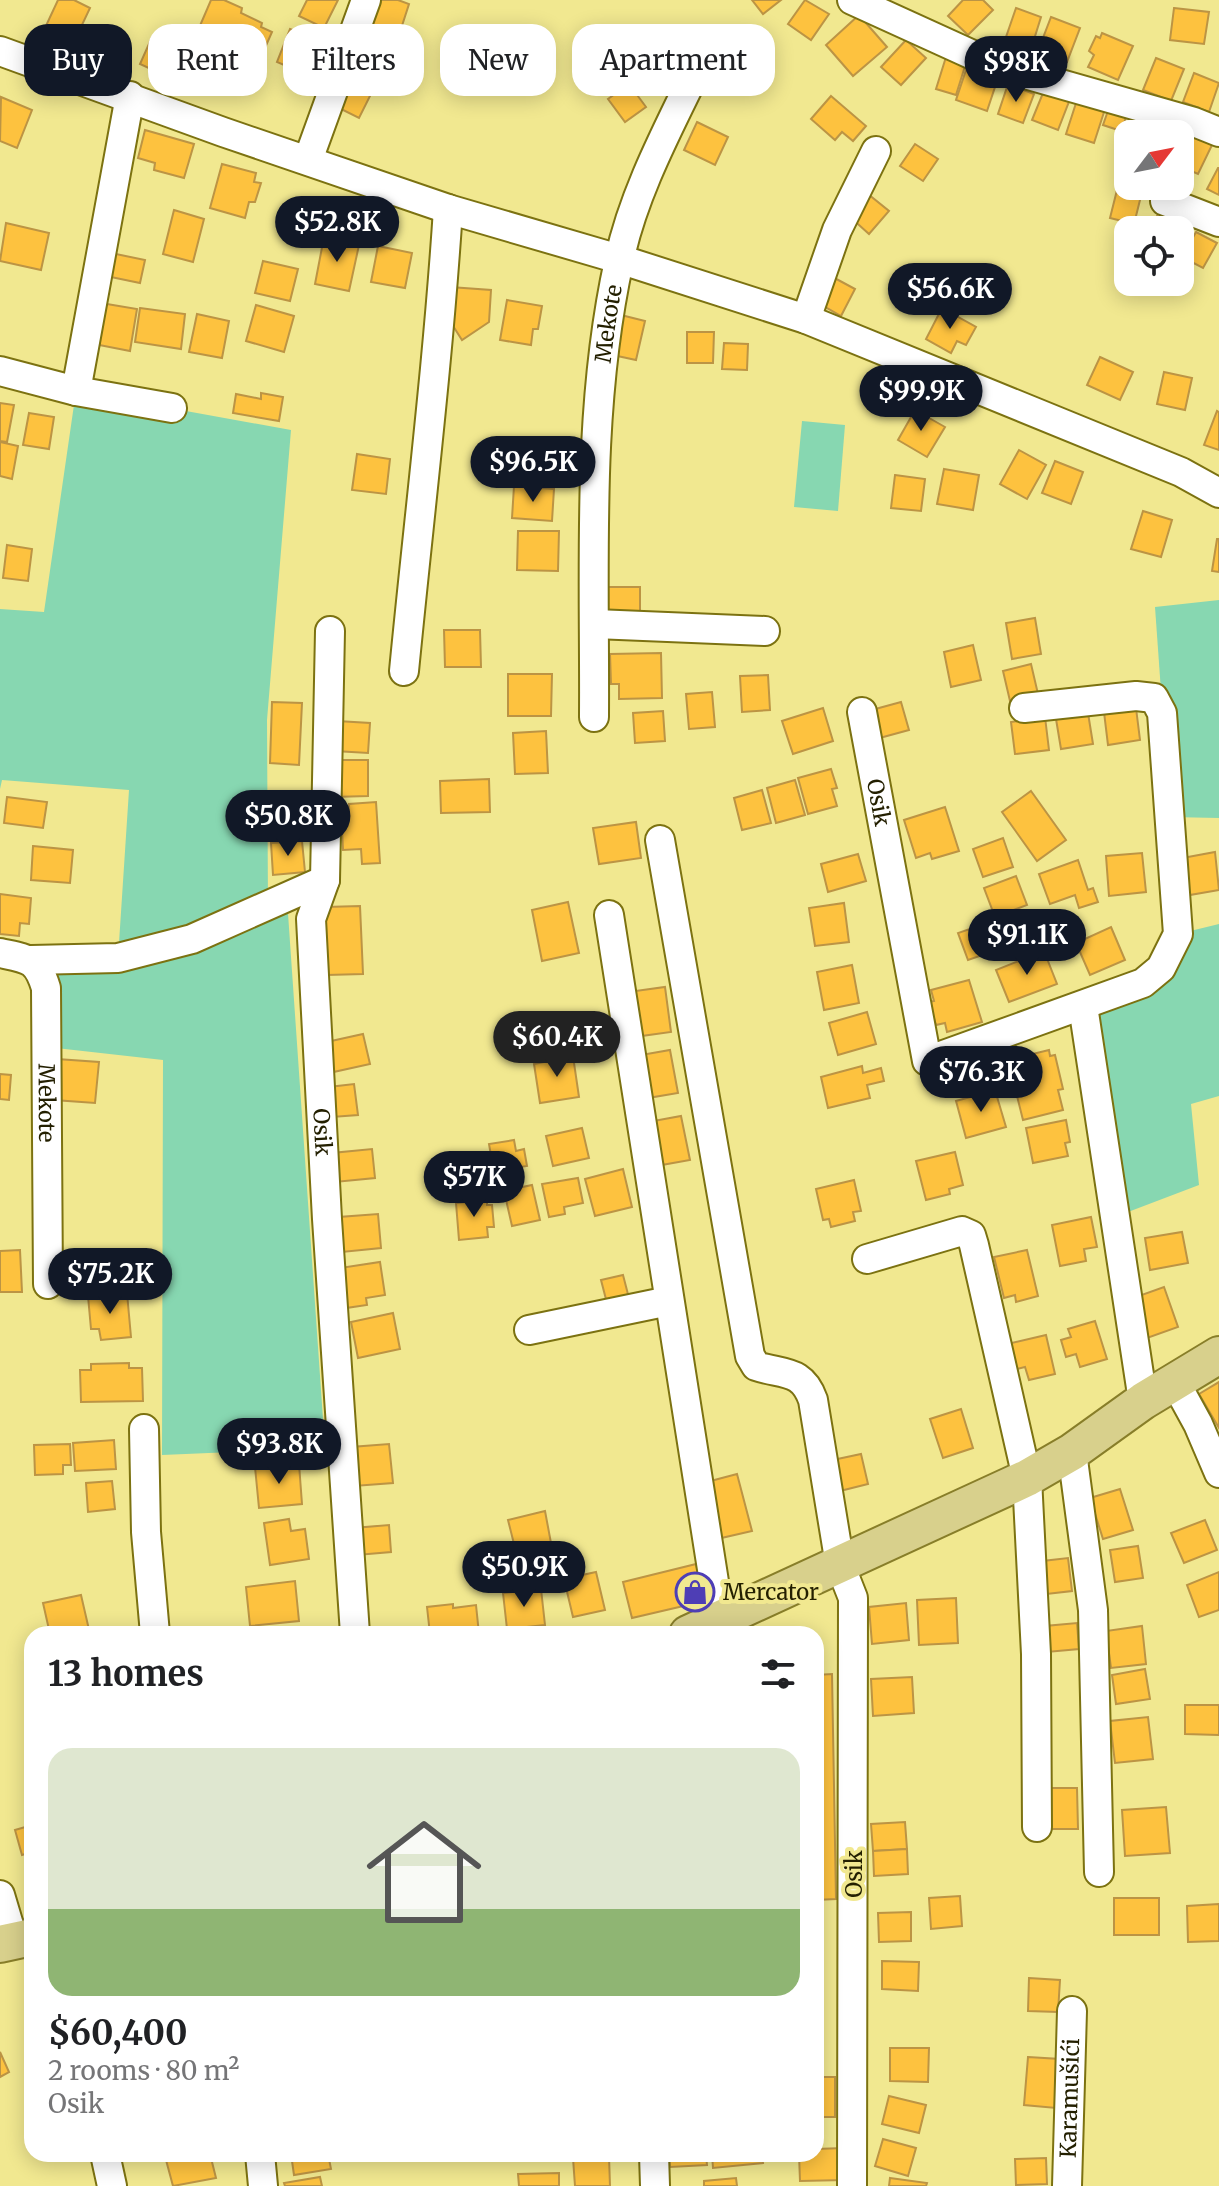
<!DOCTYPE html>
<meta charset="utf-8">
<style>
:root{--surface:#fff;--page:#f6f6f6;--text:#202124;--muted:#757577;--accent:#111827}
body{margin:0;font-family:Merriweather,serif;background:var(--page);color:var(--text);height:100vh;display:flex;flex-direction:column;font-size:30px;white-space:nowrap}
*{box-sizing:border-box;margin:0}
p{font-size:26px;color:var(--muted)}
.icon{flex:none;width:44px;height:44px;fill:none;stroke:currentColor;stroke-width:2;stroke-linecap:round;stroke-linejoin:round}
.map{position:relative;flex:1;overflow:hidden}
.sheet{position:absolute;left:24px;top:1626px;width:800px;height:536px;display:flex;flex-direction:column;background:var(--surface);border-radius:24px;box-shadow:0 4px 20px #0003}
.sheet>*{flex:none}
.guide{position:absolute;left:24px;top:24px;width:800px;height:72px;display:flex;gap:16px}
.needle{width:52px;rotate:58deg}
.fabs{position:absolute;left:1114px;top:120px;display:grid;gap:16px}
.fabs a{display:grid;place-items:center;width:80px;height:80px;border-radius:16px;background:var(--surface);box-shadow:0 4px 20px #0003;font-size:40px}
.price{position:absolute;translate:-50% -68px;padding:0 18px;border-radius:28px;background:var(--accent);color:#fff;font-size:26px;line-height:52px;filter:drop-shadow(0 2px 4px #0008)}
.price::after{content:'';position:absolute;left:50%;top:48px;width:24px;height:18px;margin-left:-12px;background:inherit;clip-path:polygon(0 0,100% 0,50% 100%)}
.price.active{background:#222;color:#fff}
ul{padding:0;list-style:none}
li{display:grid;align-content:center;gap:16px;height:424px;padding:0 24px}
li span{display:grid;place-items:center;height:248px;border-radius:24px;color:#555}
li>.icon{margin-inline-start:auto}
span .icon{width:144px;height:144px;fill:#fffc;stroke-width:1}
li b{font-size:34px}
h2{display:flex;justify-content:space-between;align-items:center;height:96px;padding:0 24px;font-size:34px}
.tag{padding:0 28px;border-radius:24px;background:var(--surface);box-shadow:0 4px 20px #0003;font-size:28px;line-height:72px}
.tag.active{background:var(--accent);color:#fff}
.map>svg:first-child{display:block}
.green{fill:#87d7b1}
.building{fill:#fdc23f;stroke:#bc9444;stroke-width:2}
.lines{fill:none;stroke-linecap:round;stroke-linejoin:round}
.minor-casing{stroke:#7c7211;stroke-width:32}
.major-casing{stroke:#887e29;stroke-width:40}
.minor{stroke:#fff;stroke-width:28}
.major{stroke:#d8d08c;stroke-width:36}
.labels{text-anchor:middle;stroke-width:8;stroke-linejoin:round;paint-order:stroke}
.street-label{font-size:22px;fill:#231f00;stroke:#f1e890}
.poi-label{font-size:22px;fill:#231f00;stroke:#f1e890;text-anchor:start}
</style>
<div class="map">
<svg width="1219" height="2186" viewBox="0 0 1219 2186">
<rect width="100%" height="100%" fill="#f1e890"/>
<g class="green">
<polygon points="76,391 291,430 267,720 268,906 287,899 325,1448 162,1455 163,1060 47,1047 31,960 118,958 129,790 2,780 0,789 0,609 44,612"/>
<polygon points="802,421 845,425 838,511 794,507"/>
<polygon points="1219,600 1219,818 1170,817 1155,607"/>
<polygon points="1219,924 1219,1096 1191,1104 1199,1185 1128,1212 1083,1007 1143,983 1178,934"/>
</g>
<g class="building">
<polygon points="58,0 74,0 90,8 73,44 44,30"/>
<polygon points="211,0 224,0 242,8 241,13 262,23 261,27 272,32 261,57 249,51 248,54 223,43 224,39 199,28"/>
<polygon points="307,0 338,0 324,28 299,16"/>
<polygon points="372,0 398,0 409,4 398,38 363,27"/>
<polygon points="752,0 781,0 763,14"/>
<polygon points="805,0 829,14 811,40 788,24"/>
<polygon points="963,0 983,0 993,10 968,35 948,16"/>
<polygon points="1016,8 1041,17 1031,49 1005,40"/>
<polygon points="1174,8 1209,12 1204,44 1170,40"/>
<polygon points="859,15 887,47 853,76 826,45"/>
<polygon points="1051,17 1080,28 1067,62 1038,51"/>
<polygon points="290,29 332,46 325,64 312,58 305,74 277,62"/>
<polygon points="632,31 677,70 657,93 612,54"/>
<polygon points="1102,33 1133,46 1118,80 1088,67 1094,55 1089,51 1096,36 1100,38"/>
<polygon points="152,37 180,50 168,77 140,64"/>
<polygon points="906,40 926,58 901,85 881,67"/>
<polygon points="719,50 737,65 721,85 703,71"/>
<polygon points="946,57 966,63 956,95 936,89"/>
<polygon points="1156,58 1184,69 1171,101 1143,90"/>
<polygon points="966,70 997,81 987,111 956,100"/>
<polygon points="1194,73 1219,83 1209,112 1183,102"/>
<polygon points="346,76 373,90 359,118 331,104"/>
<polygon points="629,84 646,107 625,122 608,99"/>
<polygon points="1008,84 1034,94 1023,123 998,114"/>
<polygon points="1045,88 1070,99 1058,130 1032,120"/>
<polygon points="831,96 866,126 853,141 842,132 835,140 811,119"/>
<polygon points="1,97 32,110 17,148 0,141"/>
<polygon points="1077,100 1105,109 1094,143 1066,134"/>
<polygon points="1110,105 1128,112 1121,131 1103,125"/>
<polygon points="697,122 728,137 715,165 684,150"/>
<polygon points="145,130 194,144 184,178 154,170 155,163 138,158"/>
<polygon points="1189,134 1212,145 1198,174 1180,166 1180,153"/>
<polygon points="915,144 938,159 923,181 900,166"/>
<polygon points="222,164 256,173 254,182 261,183 255,202 249,202 245,218 210,208"/>
<polygon points="1218,168 1219,168 1219,195 1207,189"/>
<polygon points="1118,186 1142,192 1134,224 1110,218"/>
<polygon points="868,194 889,211 869,234 849,216"/>
<polygon points="174,210 204,219 193,262 163,254"/>
<polygon points="1157,216 1180,228 1178,230 1149,230"/>
<polygon points="6,223 49,233 41,270 0,261"/>
<polygon points="1196,232 1217,243 1203,268 1182,257"/>
<polygon points="324,237 359,245 349,291 315,284"/>
<polygon points="378,246 412,253 405,288 371,282"/>
<polygon points="111,253 145,260 140,283 106,276"/>
<polygon points="263,261 298,269 290,301 255,293"/>
<polygon points="829,275 855,289 841,316 815,301"/>
<polygon points="450,287 491,290 489,322 462,340 448,318"/>
<polygon points="507,300 542,306 538,329 533,329 531,345 500,340"/>
<polygon points="101,303 137,309 130,351 94,344"/>
<polygon points="256,305 294,316 284,352 246,341"/>
<polygon points="140,308 185,314 181,349 135,342"/>
<polygon points="942,308 976,327 966,345 957,341 951,353 926,339"/>
<polygon points="197,314 229,321 222,358 189,352"/>
<polygon points="617,314 645,321 636,360 608,354"/>
<polygon points="687,332 714,332 713,363 687,363"/>
<polygon points="724,343 748,344 747,370 722,369"/>
<polygon points="1100,357 1133,372 1120,400 1087,385"/>
<polygon points="1164,372 1192,378 1185,410 1157,404"/>
<polygon points="261,393 283,397 279,421 233,413 236,394 261,399"/>
<polygon points="0,403 14,405 7,442 0,441"/>
<polygon points="915,410 945,427 927,457 898,440"/>
<polygon points="1217,411 1219,412 1219,450 1204,445"/>
<polygon points="29,413 54,417 49,449 23,445"/>
<polygon points="0,442 18,446 12,479 0,476"/>
<polygon points="1019,450 1046,465 1027,499 1000,484"/>
<polygon points="357,454 390,459 386,494 352,490"/>
<polygon points="1055,461 1083,472 1071,504 1042,493"/>
<polygon points="944,469 979,475 973,510 937,504"/>
<polygon points="895,475 925,479 921,511 891,508"/>
<polygon points="514,486 554,489 552,521 512,518"/>
<polygon points="1143,511 1172,520 1161,557 1131,549"/>
<polygon points="518,531 559,531 558,571 517,570"/>
<polygon points="1217,539 1219,539 1219,572 1212,571"/>
<polygon points="7,545 32,549 28,581 3,578"/>
<polygon points="603,587 640,587 640,617 604,617"/>
<polygon points="1035,618 1041,654 1012,659 1006,623"/>
<polygon points="444,630 480,630 481,667 445,667"/>
<polygon points="973,645 981,680 951,687 944,652"/>
<polygon points="661,653 662,698 619,699 619,684 611,684 610,654"/>
<polygon points="1031,664 1038,694 1010,701 1003,671"/>
<polygon points="508,674 552,674 551,716 508,716"/>
<polygon points="768,675 770,710 742,712 740,676"/>
<polygon points="712,692 715,727 689,729 686,694"/>
<polygon points="272,702 302,703 299,765 270,763"/>
<polygon points="901,702 909,730 876,739 868,711"/>
<polygon points="823,708 833,741 793,754 782,721"/>
<polygon points="1136,708 1140,740 1108,745 1104,712"/>
<polygon points="663,711 665,741 635,743 633,713"/>
<polygon points="1088,713 1093,744 1061,749 1056,719"/>
<polygon points="1045,717 1049,750 1015,754 1011,722"/>
<polygon points="337,721 370,723 368,753 335,751"/>
<polygon points="546,731 548,773 515,774 513,733"/>
<polygon points="332,760 368,760 368,796 333,797"/>
<polygon points="831,769 837,788 832,789 837,806 808,814 798,778"/>
<polygon points="489,779 490,812 441,813 440,781"/>
<polygon points="795,780 805,815 776,823 767,788"/>
<polygon points="762,790 771,823 742,830 734,798"/>
<polygon points="1031,791 1066,840 1037,861 1002,812"/>
<polygon points="296,793 300,825 273,827 269,796"/>
<polygon points="7,797 47,802 43,828 4,823"/>
<polygon points="376,802 380,863 362,864 361,849 343,850 341,810 349,809 349,804"/>
<polygon points="945,807 959,851 932,859 930,853 916,858 904,820"/>
<polygon points="636,822 641,858 599,864 593,828"/>
<polygon points="1003,838 1013,867 983,877 973,849"/>
<polygon points="302,841 305,872 273,875 271,843"/>
<polygon points="33,846 73,850 70,883 31,880"/>
<polygon points="1215,852 1219,890 1184,896 1177,859"/>
<polygon points="1142,853 1146,892 1109,896 1106,856"/>
<polygon points="858,854 866,881 828,892 821,864"/>
<polygon points="1078,860 1088,890 1093,888 1098,902 1079,908 1075,895 1050,904 1039,874"/>
<polygon points="1016,876 1027,905 995,917 984,888"/>
<polygon points="0,894 31,898 29,924 20,923 19,936 0,934"/>
<polygon points="568,902 579,953 542,961 532,910"/>
<polygon points="844,903 849,942 815,946 809,908"/>
<polygon points="360,906 363,974 327,975 325,907"/>
<polygon points="996,920 1006,947 968,960 958,933"/>
<polygon points="1111,927 1125,960 1090,975 1076,943"/>
<polygon points="1044,951 1057,984 1009,1002 996,970"/>
<polygon points="852,965 859,1003 824,1010 817,972"/>
<polygon points="969,980 982,1022 947,1032 945,1023 936,1025 929,1002 934,1001 931,990"/>
<polygon points="665,987 671,1032 634,1037 628,992"/>
<polygon points="867,1012 876,1044 838,1055 829,1023"/>
<polygon points="363,1034 370,1064 329,1073 322,1043"/>
<polygon points="670,1050 678,1093 648,1098 641,1055"/>
<polygon points="1049,1050 1050,1056 1055,1055 1063,1089 1058,1090 1063,1110 1023,1120 1008,1060"/>
<polygon points="557,1052 558,1058 573,1056 579,1097 540,1103 534,1064 549,1061 547,1054"/>
<polygon points="57,1059 99,1062 95,1103 54,1100"/>
<polygon points="862,1066 863,1073 881,1068 884,1081 867,1085 870,1098 828,1108 821,1077"/>
<polygon points="0,1074 11,1075 9,1100 0,1099"/>
<polygon points="354,1084 358,1115 332,1117 329,1087"/>
<polygon points="995,1090 1006,1127 966,1138 956,1101"/>
<polygon points="681,1116 690,1160 656,1166 648,1122"/>
<polygon points="1066,1120 1070,1142 1065,1143 1068,1156 1033,1163 1026,1128"/>
<polygon points="582,1128 589,1158 553,1166 546,1136"/>
<polygon points="514,1140 516,1151 524,1149 527,1166 520,1167 522,1180 487,1186 484,1168 493,1167 489,1144"/>
<polygon points="372,1149 375,1178 335,1182 332,1153"/>
<polygon points="955,1152 963,1185 949,1189 950,1194 926,1200 916,1161"/>
<polygon points="623,1169 632,1207 595,1216 585,1179"/>
<polygon points="578,1178 583,1203 564,1207 565,1214 549,1217 542,1184"/>
<polygon points="854,1180 861,1211 853,1212 855,1221 831,1227 829,1219 823,1220 816,1189"/>
<polygon points="532,1185 540,1220 512,1226 504,1191"/>
<polygon points="487,1200 487,1205 492,1205 494,1227 487,1227 488,1237 459,1240 456,1203"/>
<polygon points="378,1214 381,1248 342,1252 339,1217"/>
<polygon points="1091,1217 1097,1247 1084,1249 1086,1261 1060,1266 1052,1225"/>
<polygon points="1182,1232 1188,1263 1150,1270 1145,1238"/>
<polygon points="20,1250 22,1292 0,1292 0,1251"/>
<polygon points="1027,1250 1038,1296 1016,1302 1015,1295 1004,1298 994,1257"/>
<polygon points="62,1260 106,1260 107,1287 63,1287"/>
<polygon points="380,1262 385,1295 366,1298 367,1305 346,1308 340,1268"/>
<polygon points="623,1275 630,1302 608,1307 601,1280"/>
<polygon points="1164,1287 1178,1327 1147,1338 1133,1298"/>
<polygon points="127,1293 131,1337 101,1340 99,1329 91,1329 88,1296"/>
<polygon points="393,1313 400,1349 358,1358 351,1322"/>
<polygon points="1095,1321 1107,1359 1080,1367 1076,1354 1066,1357 1061,1340 1071,1337 1068,1329"/>
<polygon points="1046,1335 1055,1374 1029,1380 1025,1367 1009,1371 1003,1345"/>
<polygon points="129,1363 129,1368 142,1368 143,1401 81,1402 80,1370 91,1370 91,1364"/>
<polygon points="1219,1382 1219,1428 1199,1394"/>
<polygon points="961,1409 973,1448 943,1458 930,1419"/>
<polygon points="114,1440 116,1469 75,1471 73,1443"/>
<polygon points="70,1444 71,1465 63,1465 63,1474 35,1475 34,1445"/>
<polygon points="389,1444 393,1483 354,1486 351,1447"/>
<polygon points="861,1454 868,1484 836,1492 828,1461"/>
<polygon points="299,1464 302,1504 259,1508 255,1467"/>
<polygon points="737,1474 752,1531 717,1539 703,1483"/>
<polygon points="112,1481 115,1509 88,1512 86,1483"/>
<polygon points="1120,1489 1133,1530 1103,1539 1090,1498"/>
<polygon points="545,1511 551,1543 516,1552 508,1520"/>
<polygon points="289,1519 291,1531 305,1529 309,1559 270,1565 264,1523"/>
<polygon points="1205,1520 1217,1550 1184,1563 1171,1533"/>
<polygon points="389,1525 391,1552 357,1555 354,1528"/>
<polygon points="1138,1546 1143,1578 1115,1582 1110,1550"/>
<polygon points="1068,1558 1072,1591 1038,1595 1034,1562"/>
<polygon points="696,1564 705,1601 632,1618 623,1582"/>
<polygon points="596,1572 605,1610 573,1617 564,1579"/>
<polygon points="1219,1572 1219,1610 1199,1617 1187,1585"/>
<polygon points="295,1581 299,1621 250,1626 246,1587"/>
<polygon points="541,1589 545,1625 507,1629 503,1593"/>
<polygon points="81,1595 90,1634 50,1634 43,1603"/>
<polygon points="956,1598 958,1643 919,1645 917,1600"/>
<polygon points="906,1603 909,1640 872,1644 869,1607"/>
<polygon points="453,1604 453,1608 476,1605 479,1634 430,1634 427,1607"/>
<polygon points="1077,1623 1079,1649 1047,1652 1045,1626"/>
<polygon points="1142,1626 1146,1664 1111,1668 1106,1631"/>
<polygon points="1145,1669 1150,1699 1116,1704 1112,1675"/>
<polygon points="832,1674 836,1899 816,1900 816,1675"/>
<polygon points="912,1677 914,1713 873,1716 871,1679"/>
<polygon points="1185,1705 1219,1705 1219,1735 1185,1734"/>
<polygon points="1148,1717 1153,1759 1115,1763 1110,1721"/>
<polygon points="1044,1788 1077,1788 1078,1829 1044,1829"/>
<polygon points="1166,1807 1170,1853 1125,1856 1122,1810"/>
<polygon points="905,1822 907,1849 873,1851 871,1824"/>
<polygon points="32,1825 32,1852 22,1855 15,1830"/>
<polygon points="907,1849 908,1874 874,1876 873,1851"/>
<polygon points="960,1896 962,1926 931,1929 929,1898"/>
<rect x="1114" y="1898" width="45" height="37"/>
<polygon points="1219,1904 1219,1941 1188,1942 1187,1906"/>
<polygon points="911,1912 911,1941 879,1942 878,1913"/>
<polygon points="882,1961 919,1962 918,1991 882,1989"/>
<polygon points="1029,1978 1060,1980 1058,2012 1028,2011"/>
<polygon points="890,2048 929,2048 928,2082 890,2081"/>
<polygon points="0,2052 9,2072 0,2077"/>
<polygon points="1028,2057 1060,2059 1056,2108 1024,2105"/>
<rect x="816" y="2077" width="19" height="40"/>
<polygon points="889,2096 926,2105 919,2133 882,2124"/>
<polygon points="883,2139 916,2148 908,2176 875,2166"/>
<polygon points="844,2148 845,2180 800,2181 799,2154 816,2154 816,2149"/>
<polygon points="193,2154 210,2154 216,2178 173,2186 166,2160"/>
<polygon points="291,2154 328,2154 331,2169 294,2175"/>
<polygon points="669,2154 706,2154 707,2165 670,2167"/>
<polygon points="712,2154 762,2154 763,2163 713,2168"/>
<polygon points="609,2156 610,2186 575,2186 573,2158"/>
<polygon points="1046,2158 1047,2184 1016,2185 1015,2159"/>
<polygon points="559,2173 559,2186 519,2186 518,2174"/>
<polygon points="320,2177 322,2186 285,2186 284,2183"/>
<polygon points="736,2178 737,2186 704,2186 704,2181"/>
<polygon points="890,2178 927,2183 926,2186 889,2186"/>
</g>
<g class="lines">
<g class="minor-casing">
<g id="minor">
<polyline points="852,0 997,66 1194,122 1219,132"/>
<polyline points="0,51 223,132 448,209 619,259 806,319 1181,472 1219,493"/>
<polyline points="308,160 366,0"/>
<polyline points="1165,201 1219,222"/>
<polyline points="806,319 837,230 876,151"/>
<polyline points="0,371 76,391 172,408"/>
<polyline points="76,391 130,96"/>
<polyline points="595,624 765,631"/>
<path id="s1" d="M 330,631 L 325,880 L 311,919 L 327,1219 L 355,1634"/>
<path d="M 404,671 C 419,517 438,364 448,209"/>
<path id="s2" d="M 862,712 L 927,1061 L 1143,983 L 1161,968 L 1178,934 L 1162,713 L 1154,698 L 1136,696 L 1024,708"/>
<path id="s3" d="M 594,717 C 595,565 586,411 619,261 C 635,185 677,113 710,42"/>
<path d="M 660,840 L 750,1356 L 756,1366 C 784,1375 802,1369 813,1400 L 840,1565 L 853,1598 L 852,2186"/>
<polyline points="609,915 720,1620"/>
<path id="s4" d="M 0,953 C 28,959 37,958 46,988 L 48,1284"/>
<polyline points="31,960 118,958 192,939 325,880"/>
<polyline points="1083,1006 1143,1401"/>
<polyline points="867,1259 962,1231 971,1235 974,1245 1027,1478 1036,1654 1037,1827"/>
<polyline points="529,1330 669,1301"/>
<polyline points="1175,1382 1198,1424 1219,1473"/>
<polyline points="144,1429 146,1532 155,1634"/>
<polyline points="1072,1452 1093,1610 1099,1872"/>
<polyline points="0,1895 14,1942"/>
<polyline points="105,2154 112,2186"/>
<polyline points="260,2154 263,2186"/>
<polyline points="654,2154 655,2186"/>
<path id="s5" d="M 1067,2186 L 1072,2011"/>
</g>
</g>
<g class="major-casing">
<g id="major">
<polyline points="688,1634 1027,1478 1072,1452 1143,1401 1219,1355"/>
<polyline points="0,1944 32,1937"/>
</g>
</g>
<use href="#minor" class="minor"/>
<use href="#major" class="major"/>
</g>
<defs>
<g id="shop-ring" transform="scale(2)"><circle r="9.5" fill="#f1e890" stroke="#4e3eb5" stroke-width="1.5"/><path d="M-5-2.5h2.3a2.7 3.5 0 0 1 5.4 0H5L5.5 6h-11ZM-1.5-2.5h3a1.5 2.3 0 0 0-3 0Z" fill="#4e3eb5"/></g>
</defs>
<g fill-rule="evenodd">
<use href="#shop-ring" x="695" y="1592"/>
</g>
<g class="labels">
<g class="street-label">
<text dy="8" stroke="none"><textPath href="#s3" startOffset="394">Mekote</textPath></text>
<text dy="8" stroke="none"><textPath href="#s2" startOffset="92">Osik</textPath></text>
<text dy="8" stroke="none"><textPath href="#s4" startOffset="178">Mekote</textPath></text>
<text dy="8" stroke="none"><textPath href="#s1" startOffset="504">Osik</textPath></text>
<text transform="translate(854 1874) rotate(-90)" y="8">Osik</text>
<text dy="8" stroke="none"><textPath href="#s5" startOffset="88">Karamušići</textPath></text>
</g>
<g class="poi-label">
<text x="723" y="1600">Mercator</text>
</g>
</g>
</svg>
<div class="fabs">
<a><svg class="needle" viewBox="-14 -14 28 28"><path d="M0-13l5 13h-10z" fill="#e53935"/><path d="M0 13l5-13h-10z" fill="#757577"/></svg></a>
<a><svg class="icon" aria-label="locate" viewBox="0 0 24 24"><circle cx="12" cy="12" r="6"/><path d="M12 2v4M12 18v4M2 12h4M18 12h4"/></svg></a>
</div>
<b class="price" style="left:1016px;top:104px">$98K</b>
<b class="price" style="left:337px;top:264px">$52.8K</b>
<b class="price" style="left:950px;top:331px">$56.6K</b>
<b class="price" style="left:921px;top:433px">$99.9K</b>
<b class="price" style="left:533px;top:504px">$96.5K</b>
<b class="price" style="left:288px;top:858px">$50.8K</b>
<b class="price" style="left:1027px;top:977px">$91.1K</b>
<b class="price active" style="left:557px;top:1079px">$60.4K</b>
<b class="price" style="left:981px;top:1114px">$76.3K</b>
<b class="price" style="left:474px;top:1219px">$57K</b>
<b class="price" style="left:110px;top:1316px">$75.2K</b>
<b class="price" style="left:279px;top:1486px">$93.8K</b>
<b class="price" style="left:524px;top:1609px">$50.9K</b>
<div class="guide">
<a class="tag active">Buy</a>
<a class="tag">Rent</a>
<a class="tag">Filters</a>
<a class="tag">New</a>
<a class="tag">Apartment</a>
</div>
<section class="sheet">
<h2>13 homes<svg class="icon" aria-label="filters" viewBox="0 0 24 24"><path d="M4 7h16M4 17h16"/><circle cx="9" cy="7" r="2"/><circle cx="15" cy="17" r="2"/></svg></h2>
<ul>
<li><span style="background:linear-gradient(#dfe7d0 65%,#8fb573 0)"><svg class="icon" aria-label="home" viewBox="0 0 24 24"><path d="M3 11l9-7 9 7M6 9v11h12V9"/></svg></span><div><b>$60,400</b><p>2 rooms · 80 m²</p><p>Osik</p></div></li>
</ul>
</section>
</div>
